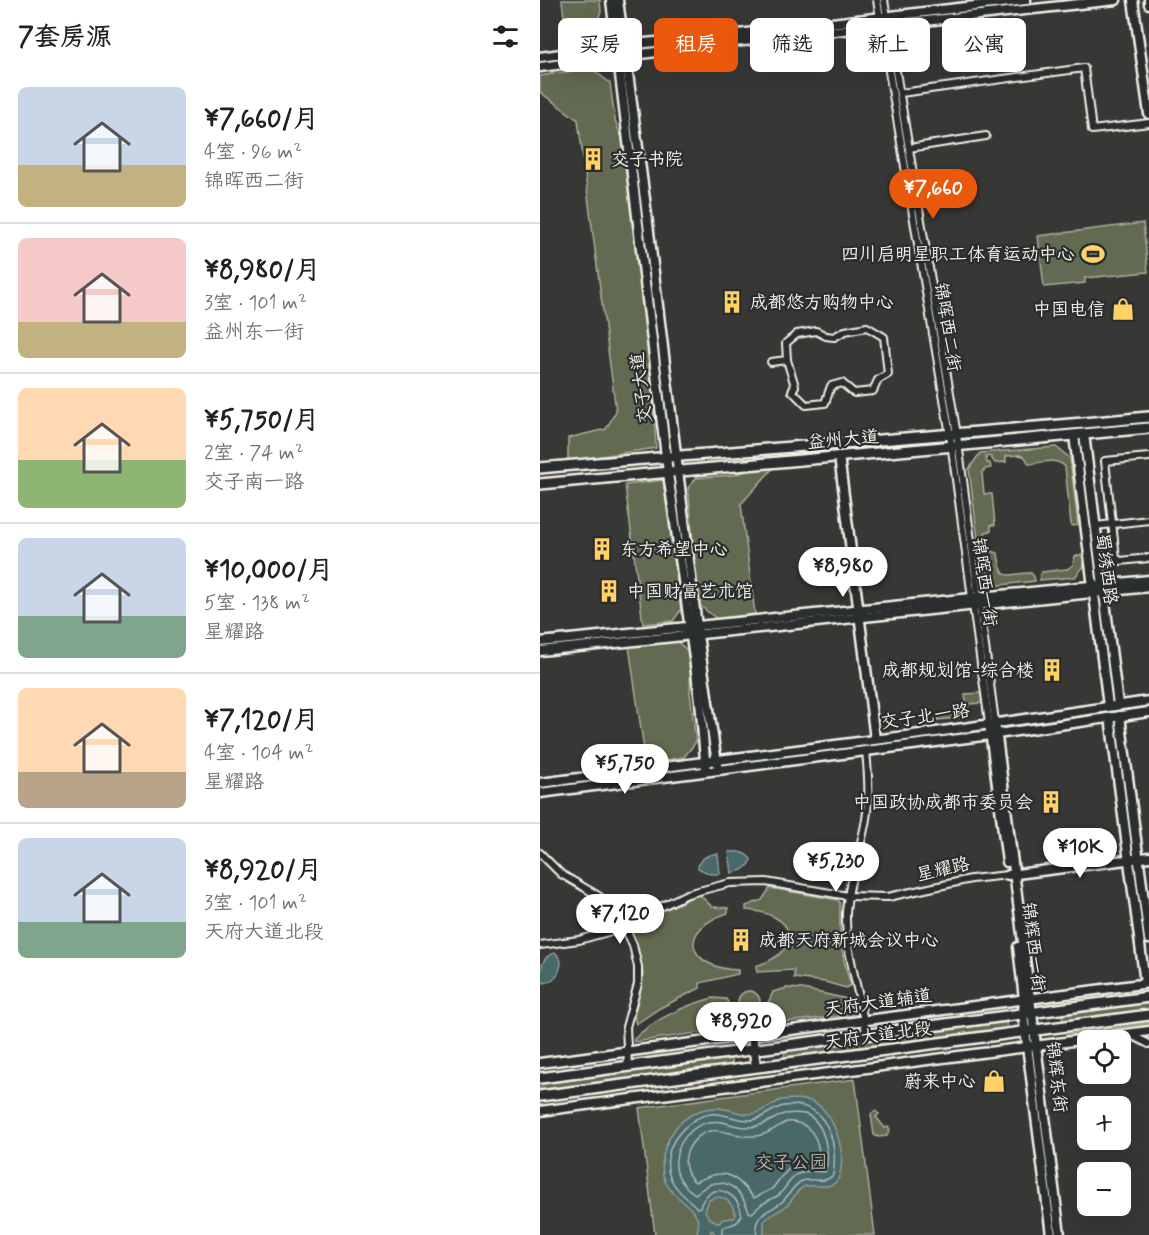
<!DOCTYPE html>
<html lang="zh">
<meta charset="utf-8">
<style>
:root{--surface:#fff;--page:#f6f6f6;--text:#202124;--muted:#757577;--line:#e0e0e0;--accent:#ea580c}
body{margin:0;font-family:Mynerve,"LXGW WenKai TC",sans-serif;background:var(--page);color:var(--text);height:100vh;display:flex;flex-direction:column;font-size:22px;white-space:nowrap}
*{box-sizing:border-box;margin:0}
p{font-size:20px;color:var(--muted)}
.icon{flex:none;width:33px;height:33px;fill:none;stroke:currentColor;stroke-width:2;stroke-linecap:round;stroke-linejoin:round}
.map{position:relative;flex:1;overflow:hidden}
.details{display:flex;flex-direction:column;background:var(--surface);width:540px}
.details>*{flex:none}
.top-card{position:absolute;left:18px;top:18px;width:501px;height:54px;display:flex;gap:12px}
.buttons{position:absolute;left:537px;top:1030px;display:grid;gap:12px}
.buttons a{display:grid;place-items:center;width:54px;height:54px;border-radius:9px;background:var(--surface);box-shadow:0 6px 24px #0002;font-size:30px}
.price{position:absolute;translate:-50% -51px;padding:0 14px;border-radius:21px;background:#fff;color:#222;font-size:20px;line-height:39px;filter:drop-shadow(0 2px 3px #0008)}
.price::after{content:'';position:absolute;left:50%;top:36px;width:18px;height:14px;margin-left:-9px;background:inherit;clip-path:polygon(0 0,100% 0,50% 100%)}
.price.selected{background:var(--accent);color:#fff}
ul{padding:0;list-style:none}
li{display:flex;align-items:center;gap:18px;height:150px;padding:0 18px}
li+li{border-top:2px solid var(--line)}
li span{display:grid;place-items:center;flex:none;width:168px;height:120px;border-radius:9px;color:#555}
li>.icon{margin-inline-start:auto}
span .icon{width:72px;height:72px;fill:#fffc;stroke-width:1}
li b{font-size:26px}
h2{display:flex;justify-content:space-between;align-items:center;height:72px;padding:0 18px;font-size:26px}
.pill{padding:0 21px;border-radius:9px;background:var(--surface);box-shadow:0 6px 24px #0002;font-size:21px;line-height:54px}
.pill.selected{background:var(--accent);color:#fff}
main{display:flex;flex:1;min-height:0}
.map>svg:first-child{display:block}
.green{fill:#626b51;stroke:#abae9c;stroke-width:1.5}
.water{fill:#48676b;stroke:#8d9e9d;stroke-width:1.5;fill-rule:evenodd}
.lines{fill:none;stroke-linecap:round;stroke-linejoin:round}
.shore{stroke:#afbab6;stroke-width:1.5}
.street-casing{stroke:#f4f1e8;stroke-width:10}
.secondary-casing{stroke:#f4f1e8;stroke-width:13}
.primary-casing{stroke:#f4f1e8;stroke-width:14}
.street{stroke:#2a2d2e;stroke-width:6}
.secondary{stroke:#2a2d2e;stroke-width:8}
.primary{stroke:#2a2d2e;stroke-width:9}
.labels{text-anchor:middle;stroke-width:4.5;stroke-linejoin:round;paint-order:stroke}
.poi-label{font-size:18px;fill:#f4f1e8;stroke:#2a2d2e;text-anchor:start}
.street-label{font-size:18px;fill:#f4f1e8;stroke:#2a2d2e}
.park-label{font-size:18px;fill:#b2b5a4;stroke:#2a2d2e}
</style>
<main>
<section class="details">
<h2>7套房源<svg class="icon" aria-label="filters" viewBox="0 0 24 24"><path d="M4 7h16M4 17h16"/><circle cx="9" cy="7" r="2"/><circle cx="15" cy="17" r="2"/></svg></h2>
<ul>
<li><span style="background:linear-gradient(#c9d6e8 65%,#c2b280 0)"><svg class="icon" aria-label="home" viewBox="0 0 24 24"><path d="M3 11l9-7 9 7M6 9v11h12V9"/></svg></span><div><b>¥7,660/月</b><p>4室 · 96 m²</p><p>锦晖西二街</p></div></li>
<li><span style="background:linear-gradient(#f6c9c9 70%,#c2b280 0)"><svg class="icon" aria-label="home" viewBox="0 0 24 24"><path d="M3 11l9-7 9 7M6 9v11h12V9"/></svg></span><div><b>¥8,980/月</b><p>3室 · 101 m²</p><p>益州东一街</p></div></li>
<li><span style="background:linear-gradient(#ffd9b3 60%,#8fb573 0)"><svg class="icon" aria-label="home" viewBox="0 0 24 24"><path d="M3 11l9-7 9 7M6 9v11h12V9"/></svg></span><div><b>¥5,750/月</b><p>2室 · 74 m²</p><p>交子南一路</p></div></li>
<li><span style="background:linear-gradient(#c9d6e8 65%,#7fa58c 0)"><svg class="icon" aria-label="home" viewBox="0 0 24 24"><path d="M3 11l9-7 9 7M6 9v11h12V9"/></svg></span><div><b>¥10,000/月</b><p>5室 · 138 m²</p><p>星耀路</p></div></li>
<li><span style="background:linear-gradient(#ffd9b3 70%,#b9a48a 0)"><svg class="icon" aria-label="home" viewBox="0 0 24 24"><path d="M3 11l9-7 9 7M6 9v11h12V9"/></svg></span><div><b>¥7,120/月</b><p>4室 · 104 m²</p><p>星耀路</p></div></li>
<li><span style="background:linear-gradient(#c9d6e8 70%,#7fa58c 0)"><svg class="icon" aria-label="home" viewBox="0 0 24 24"><path d="M3 11l9-7 9 7M6 9v11h12V9"/></svg></span><div><b>¥8,920/月</b><p>3室 · 101 m²</p><p>天府大道北段</p></div></li>
</ul>
</section>
<div class="map">
<svg width="609" height="1235" viewBox="0 0 609 1235">
<rect width="100%" height="100%" fill="#373735"/>
<filter id="ink" filterUnits="userSpaceOnUse"><feTurbulence type="fractalNoise" baseFrequency=".0167" numOctaves="2"/><feDisplacementMap in="SourceGraphic" scale="12" xChannelSelector="R" yChannelSelector="G"/><feConvolveMatrix kernelMatrix="1 2 1 2 8 2 1 2 1" color-interpolation-filters="sRGB"/></filter>
<g filter="url(#ink)">
<g class="green">
<polygon points="22,0 60,0 61,12 48,41 27,43"/>
<polygon points="51,68 70,83 75,120 82,138 112,380 116,448 28,461 28,438 66,429 76,411 38,120 0,92 0,76"/>
<polygon points="603,223 608,272 545,278 545,283 504,287 498,236"/>
<path d="M 516,447 L 530,458 L 538,525 L 533,526 L 531,524 L 525,467 C 517,457 500,463 489,464 L 485,457 L 480,455 L 466,456 L 466,462 L 455,463 L 450,456 L 446,457 L 447,463 L 450,463 L 451,468 L 445,469 L 442,473 L 444,494 L 452,494 L 455,525 L 451,525 L 451,531 L 445,532 L 446,545 L 451,551 L 458,553 C 462,584 466,573 491,573 L 494,576 L 495,581 L 451,586 L 443,579 L 429,469 L 440,453 Z"/>
<path d="M 235,466 L 201,504 L 215,614 L 177,619 L 159,605 C 153,566 153,527 148,488 L 156,478 L 193,475 L 209,470 Z"/>
<polygon points="123,480 141,610 133,621 103,624 85,485"/>
<polygon points="542,555 544,566 535,577 500,580 500,575 502,572 527,569 533,565 535,556"/>
<polygon points="135,640 151,653 150,692 156,742 144,757 106,764 89,646"/>
<polygon points="441,693 442,703 428,704 427,717 397,720 400,715 420,712 423,704 426,703 425,694"/>
<path d="M 230,888 L 298,900 L 300,903 C 299,931 301,958 311,985 L 306,988 L 285,982 L 254,978 L 254,970 L 217,972 L 216,966 C 266,950 256,913 206,910 L 206,906 L 222,900 Z"/>
<path d="M 159,894 L 172,907 L 188,908 L 188,913 C 137,929 146,968 198,970 L 198,974 L 160,983 L 160,988 L 120,1008 L 96,1024 C 90,1011 102,992 103,978 C 103,962 97,946 91,932 L 98,922 Z"/>
<polygon points="247,988 263,989 316,1001 320,1014 226,1024 227,1005 233,992"/>
<circle cx="209" cy="1002" r="11"/>
<path d="M 173,998 L 186,999 L 192,1009 L 200,1027 L 94,1042 L 94,1039 C 114,1019 146,1005 173,998 Z"/>
<polygon points="609,1003 609,1010 523,1021 522,1015"/>
<polygon points="466,1022 467,1029 245,1058 244,1051"/>
<polygon points="609,1023 609,1030 528,1040 527,1034"/>
<polygon points="191,1059 192,1065 0,1090 0,1084"/>
<polygon points="315,1079 335,1235 115,1235 99,1108"/>
<polygon points="335,1111 339,1114 336,1117 345,1128 348,1127 350,1129 347,1136 338,1137 334,1135 331,1114"/>
</g>
<g class="water">
<path d="M 189,852 C 197,851 206,852 211,859 L 210,864 L 202,870 L 192,873 Z"/>
<path d="M 173,854 L 178,854 L 180,874 L 170,874 L 158,868 C 158,860 166,856 173,854 Z"/>
<path d="M 292,862 L 298,867 L 298,871 C 291,878 276,880 275,867 L 283,863 Z"/>
<path d="M 42,902 L 51,903 L 56,911 L 57,922 L 54,926 L 48,926 C 41,920 36,910 42,902 Z"/>
<path d="M 16,953 L 21,961 C 21,972 15,981 4,983 L 0,979 C 0,968 2,955 16,953 Z"/>
<path d="M 241,1100 C 251,1099 264,1098 273,1102 C 295,1113 307,1154 299,1177 C 293,1192 277,1183 266,1186 C 257,1188 254,1199 247,1205 C 240,1212 231,1213 224,1221 L 224,1235 L 176,1235 L 172,1230 L 169,1235 L 157,1235 C 157,1231 159,1225 158,1221 C 154,1205 133,1198 126,1183 C 120,1171 122,1155 127,1143 C 136,1120 160,1104 185,1109 C 196,1111 205,1116 216,1113 C 225,1110 233,1104 241,1100 ZM 175,1197 C 187,1196 192,1204 196,1215 L 194,1218 L 183,1219 L 179,1223 L 169,1218 L 165,1211 L 169,1200 Z"/>
</g>
<g class="lines">
<g class="shore">
<path d="M 244,1114 C 252,1113 261,1112 268,1115 C 285,1124 291,1156 285,1172 L 268,1171 L 255,1175 L 239,1195 L 222,1204 L 212,1213 L 209,1212 C 203,1195 191,1178 171,1184 C 165,1186 160,1191 155,1194 C 143,1186 134,1175 136,1159 C 139,1137 158,1118 182,1122 C 191,1124 199,1128 209,1127 C 223,1127 232,1119 244,1114 Z"/>
<path d="M 246,1122 C 270,1120 280,1139 279,1160 L 276,1163 L 265,1163 L 251,1167 L 241,1177 L 232,1189 L 214,1198 C 192,1173 187,1167 155,1182 C 136,1167 147,1137 170,1131 C 184,1128 201,1140 221,1135 C 230,1133 238,1126 246,1122 Z"/>
<path d="M 182,1235 L 182,1228 C 188,1224 195,1226 199,1220 C 210,1205 174,1170 160,1207 L 157,1208 C 149,1199 137,1192 132,1181 C 117,1154 142,1119 170,1114 C 184,1112 196,1121 211,1120 C 224,1119 232,1108 244,1106 C 286,1099 299,1142 293,1175 C 284,1185 273,1177 262,1181 C 253,1185 250,1194 243,1201 C 230,1213 212,1211 217,1235"/>
</g>
<g class="street-casing">
<g id="street">
<polyline points="337,0 410,435 449,723"/>
<polyline points="344,0 417,435 455,722"/>
<polyline points="361,93 544,68 552,130 609,123"/>
<polyline points="369,148 446,136"/>
<polyline points="231,362 247,360 255,386 252,391 266,405 285,403 291,386 302,383 314,393 333,391 338,380 348,374 344,337 327,327 305,331 294,337 286,336 276,331 257,334 246,343 247,360"/>
<polyline points="609,457 565,461 576,558 580,561 609,558"/>
<polyline points="555,526 609,520"/>
<polyline points="0,853 21,874 57,895 70,904 80,917 93,945 98,967 98,984 86,1027 88,1066"/>
<polyline points="0,945 39,940 71,931 147,894 190,883 226,882 308,896 348,897 431,879 468,875"/>
<polyline points="589,1034 609,1044"/>
<path d="M 326,1035 C 321,994 305,954 306,913 C 308,880 321,850 326,819 C 330,796 328,773 326,750"/>
</g>
</g>
<g class="secondary-casing">
<g id="secondary">
<polyline points="71,0 128,473 160,701 166,771"/>
<polyline points="78,0 105,199 158,635 178,770"/>
<polyline points="593,0 609,114"/>
<polyline points="609,0 609,4"/>
<polyline points="0,57 84,45 190,35 486,0"/>
<polyline points="0,67 194,42 576,0"/>
<polyline points="544,434 578,705"/>
<polyline points="534,435 568,706"/>
<polyline points="299,456 335,739"/>
<polyline points="0,642 609,580"/>
<polyline points="0,651 609,587"/>
<polyline points="580,716 609,939"/>
<polyline points="570,717 605,983"/>
<polyline points="449,723 467,862"/>
<polyline points="456,729 520,1235"/>
<polyline points="0,783 396,732 609,701"/>
<polyline points="0,793 450,735 609,712"/>
<polyline points="469,875 609,857"/>
<polyline points="478,947 484,999 483,1014 511,1235"/>
<polyline points="212,1035 216,1067"/>
<polyline points="0,1063 609,983"/>
<polyline points="0,1111 609,1031"/>
</g>
</g>
<g class="primary-casing">
<g id="primary">
<path d="M 0,468 C 203,450 406,436 609,417"/>
<polyline points="0,484 609,428"/>
<polyline points="0,1078 609,997"/>
<polyline points="0,1096 609,1015"/>
</g>
</g>
<use href="#street" class="street"/>
<use href="#secondary" class="secondary"/>
<use href="#primary" class="primary"/>
</g>
</g>
<defs>
<g id="building-bare" transform="scale(1.8)"><path d="M-4-6H4V6H1V3H-1V6H-4ZM-2.5-4.3h1.7v1.8h-1.7ZM.8-4.3h1.7v1.8H.8ZM-2.5-1h1.7V.8h-1.7ZM.8-1h1.7V.8H.8Z" fill="#ffd166" stroke="#2a2d2e" stroke-width="2.5" paint-order="stroke"/></g>
<g id="stadium-bare" transform="scale(1.8)"><path d="M0-5a6.5 5 0 1 0 0 10a6.5 5 0 1 0 0-10ZM-3.5-1.8h7v3.6h-7Z" fill="#ffd166" stroke="#2a2d2e" stroke-width="2.5" paint-order="stroke"/></g>
<g id="shop-bare" transform="scale(1.8)"><path d="M-5-2.5h2.3a2.7 3.5 0 0 1 5.4 0H5L5.5 6h-11ZM-1.5-2.5h3a1.5 2.3 0 0 0-3 0Z" fill="#ffd166" stroke="#2a2d2e" stroke-width="2.5" paint-order="stroke"/></g>
</defs>
<g fill-rule="evenodd">
<use href="#building-bare" x="53" y="159"/>
<use href="#stadium-bare" x="553" y="254"/>
<use href="#building-bare" x="192" y="302"/>
<use href="#shop-bare" x="583" y="309"/>
<use href="#building-bare" x="62" y="549"/>
<use href="#building-bare" x="69" y="591"/>
<use href="#building-bare" x="512" y="670"/>
<use href="#building-bare" x="511" y="802"/>
<use href="#building-bare" x="201" y="940"/>
<use href="#shop-bare" x="454" y="1081"/>
</g>
<g class="labels">
<g class="poi-label">
<text x="71" y="165">交子书院</text>
<text x="535" y="260" text-anchor="end">四川启明星职工体育运动中心</text>
<text x="210" y="308">成都悠方购物中心</text>
<text x="565" y="315" text-anchor="end">中国电信</text>
<text x="80" y="555">东方希望中心</text>
<text x="87" y="597">中国财富艺术馆</text>
<text x="494" y="676" text-anchor="end">成都规划馆-综合楼</text>
<text x="493" y="808" text-anchor="end">中国政协成都市委员会</text>
<text x="219" y="946">成都天府新城会议中心</text>
<text x="436" y="1087" text-anchor="end">蔚来中心</text>
</g>
<g class="street-label">
<text transform="translate(408 327) rotate(81)" y="6">锦晖西二街</text>
<text transform="translate(101 388) rotate(-97)" y="6">交子大道</text>
<text transform="translate(303 439) rotate(-5)" y="6">益州大道</text>
<text transform="translate(567 569) rotate(83)" y="6">蜀绣西路</text>
<text transform="translate(445 582) rotate(82)" y="6">锦晖西一街</text>
<text transform="translate(385 716) rotate(-8)" y="6">交子北一路</text>
<text transform="translate(403 869) rotate(-13)" y="6">星耀路</text>
<text transform="translate(494 947) rotate(83)" y="6">锦辉西一街</text>
<text transform="translate(338 1002) rotate(-8)" y="6">天府大道辅道</text>
<text transform="translate(338 1035) rotate(-8)" y="6">天府大道北段</text>
<text transform="translate(517 1077) rotate(83)" y="6">锦辉东街</text>
</g>
<g class="park-label">
<text x="251" y="1168">交子公园</text>
</g>
</g>
</svg>
<div class="buttons">
<a><svg class="icon" aria-label="locate" viewBox="0 0 24 24"><circle cx="12" cy="12" r="6"/><path d="M12 2v4M12 18v4M2 12h4M18 12h4"/></svg></a>
<a>+</a>
<a>−</a>
</div>
<b class="price selected" style="left:393px;top:220px">¥7,660</b>
<b class="price" style="left:303px;top:598px">¥8,980</b>
<b class="price" style="left:85px;top:795px">¥5,750</b>
<b class="price" style="left:540px;top:879px">¥10K</b>
<b class="price" style="left:296px;top:893px">¥5,230</b>
<b class="price" style="left:80px;top:945px">¥7,120</b>
<b class="price" style="left:201px;top:1053px">¥8,920</b>
<div class="top-card">
<a class="pill">买房</a>
<a class="pill selected">租房</a>
<a class="pill">筛选</a>
<a class="pill">新上</a>
<a class="pill">公寓</a>
</div>
</div>
</main>
